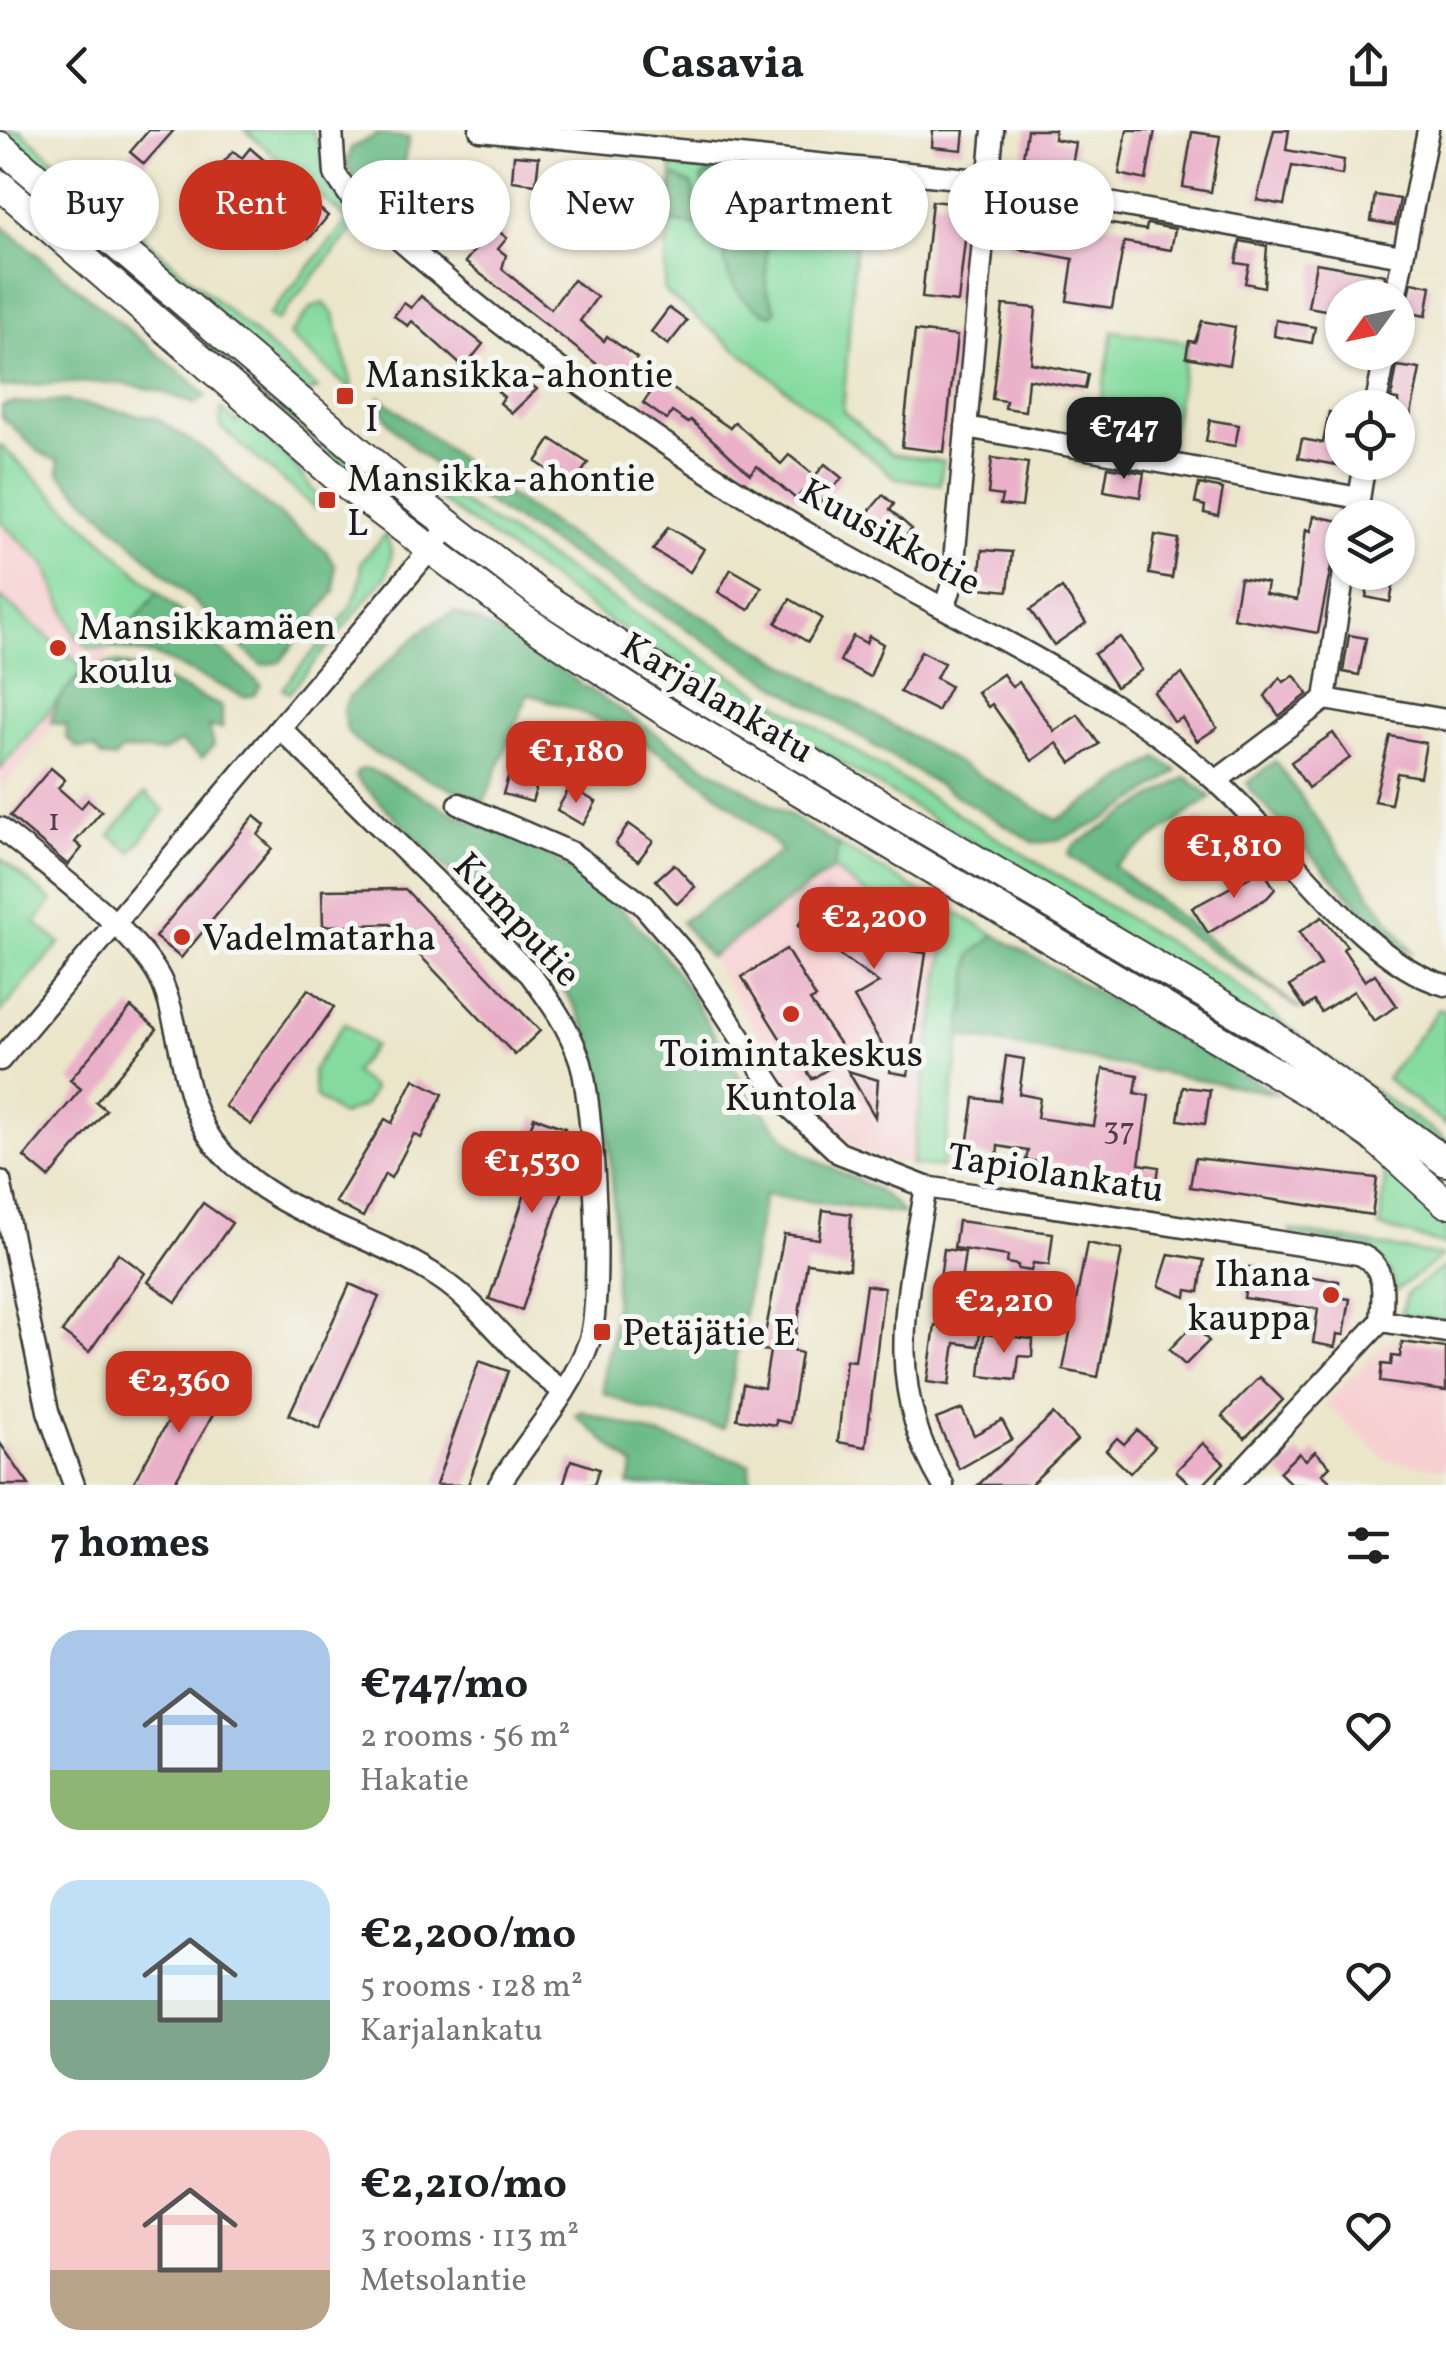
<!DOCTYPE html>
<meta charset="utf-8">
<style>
:root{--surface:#fff;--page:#f2f2f2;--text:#202124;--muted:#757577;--accent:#c8321e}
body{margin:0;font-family:Vollkorn,serif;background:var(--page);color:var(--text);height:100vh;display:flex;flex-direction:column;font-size:38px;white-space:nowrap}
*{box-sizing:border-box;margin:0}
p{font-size:32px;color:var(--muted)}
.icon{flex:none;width:55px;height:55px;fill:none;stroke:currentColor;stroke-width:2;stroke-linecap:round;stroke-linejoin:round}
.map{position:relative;height:1355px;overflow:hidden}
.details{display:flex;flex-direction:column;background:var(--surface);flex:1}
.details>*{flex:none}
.top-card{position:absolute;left:30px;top:30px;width:1388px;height:90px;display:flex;gap:20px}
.needle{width:65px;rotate:237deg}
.buttons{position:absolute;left:1325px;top:150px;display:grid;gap:20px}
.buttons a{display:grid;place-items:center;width:90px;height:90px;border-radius:50%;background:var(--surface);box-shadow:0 2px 8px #0004;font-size:50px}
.price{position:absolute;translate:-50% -85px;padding:0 22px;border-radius:20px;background:var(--accent);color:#fff;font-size:32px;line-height:65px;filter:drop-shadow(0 2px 5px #0008)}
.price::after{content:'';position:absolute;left:50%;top:60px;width:30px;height:22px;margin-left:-15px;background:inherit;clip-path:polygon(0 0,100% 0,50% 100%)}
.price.current{background:#222;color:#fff}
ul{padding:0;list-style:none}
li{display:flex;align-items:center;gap:30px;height:250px;padding:0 50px}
li span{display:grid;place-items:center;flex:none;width:280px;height:200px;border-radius:30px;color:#555}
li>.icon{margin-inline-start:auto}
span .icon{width:120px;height:120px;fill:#fffc;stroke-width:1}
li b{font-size:42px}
h2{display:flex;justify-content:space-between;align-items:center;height:120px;padding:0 50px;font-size:42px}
.tag{padding:0 35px;border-radius:45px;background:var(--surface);box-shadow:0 2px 8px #0004;font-size:35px;line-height:90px}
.tag.current{background:var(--accent);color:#fff}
header{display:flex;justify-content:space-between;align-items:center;height:130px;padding:0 50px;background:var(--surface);font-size:45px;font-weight:700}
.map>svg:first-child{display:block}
.built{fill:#f7cfd0}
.green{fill:#85db9f;stroke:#507c5e;stroke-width:2.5}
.forest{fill:#6cbb86;stroke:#446c51;stroke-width:2.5}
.building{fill:#eab1c9}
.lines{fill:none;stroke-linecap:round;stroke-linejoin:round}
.street-casing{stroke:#3b3a36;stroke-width:25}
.secondary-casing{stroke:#3b3a36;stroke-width:32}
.street{stroke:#fff;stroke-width:20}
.secondary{stroke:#fff;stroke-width:28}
.poi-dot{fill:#c8321e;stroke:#f6f6f2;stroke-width:4}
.labels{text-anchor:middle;stroke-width:10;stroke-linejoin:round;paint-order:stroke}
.number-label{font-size:32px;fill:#504147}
.poi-label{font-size:38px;fill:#1c1c1c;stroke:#f6f6f2;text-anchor:start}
.street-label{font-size:38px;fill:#1c1c1c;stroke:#f6f6f2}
</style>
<header><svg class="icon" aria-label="back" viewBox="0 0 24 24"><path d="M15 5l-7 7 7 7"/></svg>Casavia<svg class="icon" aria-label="share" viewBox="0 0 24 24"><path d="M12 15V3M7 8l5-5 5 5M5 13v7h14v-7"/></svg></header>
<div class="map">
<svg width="1446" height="1355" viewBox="0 0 1446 1355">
<rect width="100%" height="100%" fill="#f6f6f2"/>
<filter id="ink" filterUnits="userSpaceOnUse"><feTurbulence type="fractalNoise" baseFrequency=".01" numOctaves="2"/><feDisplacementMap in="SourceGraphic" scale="20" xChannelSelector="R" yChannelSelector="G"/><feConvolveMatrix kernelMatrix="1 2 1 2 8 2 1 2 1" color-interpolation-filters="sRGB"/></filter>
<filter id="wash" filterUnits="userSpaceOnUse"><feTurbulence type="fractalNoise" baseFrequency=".0048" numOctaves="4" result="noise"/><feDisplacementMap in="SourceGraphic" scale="40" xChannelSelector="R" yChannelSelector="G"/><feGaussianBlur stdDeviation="2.25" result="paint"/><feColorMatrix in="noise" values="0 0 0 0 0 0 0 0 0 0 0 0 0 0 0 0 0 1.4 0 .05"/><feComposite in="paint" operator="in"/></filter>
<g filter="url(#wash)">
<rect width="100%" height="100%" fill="#ebe6ca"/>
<g class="built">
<polygon points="0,319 158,465 0,662"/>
<polygon points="833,739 944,822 911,1035 862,1022 804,980 710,827"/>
<polygon points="1399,1207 1446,1215 1446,1339 1387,1330 1325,1273 1386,1213"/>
</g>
<g class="green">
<polygon points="4,0 20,0 318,259 306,263"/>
<polygon points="245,0 312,0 322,19 326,56 358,87 358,93 277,191 269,185 348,90"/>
<polygon points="0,31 401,369 393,378 0,42"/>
<polygon points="672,36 860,55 843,281 891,324 943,331 940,354 896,348 664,161"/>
<polygon points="324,173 334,184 354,263 289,205 312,177"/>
<polygon points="1113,201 1188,212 1169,319 1095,304"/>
<polygon points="221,279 236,292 242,286 291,331 319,368 316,379 220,297"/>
<polygon points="0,315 158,462 112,518 90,518 76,507 45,434 0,391"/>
<polygon points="432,353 721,539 1229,850 1335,934 1446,1010 1446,1018 1030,748 609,491 426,360"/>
<path d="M 386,404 L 392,423 L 387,445 L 289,563 L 283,559 C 307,521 367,482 361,432 Z"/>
<polygon points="470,434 547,487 1216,885 1331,961 686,581 544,491"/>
<polygon points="0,467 85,538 0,639"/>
<polygon points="145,663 165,681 131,722 110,705"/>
<polygon points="839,715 995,805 972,825 942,1038 911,1035 944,822 833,739"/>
<polygon points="0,728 52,771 35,793 60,813 0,883"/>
<polygon points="1439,879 1446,881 1446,995 1386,949"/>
<polygon points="344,893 374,916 353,942 374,959 363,976 341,985 316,967 312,941"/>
<polygon points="1386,1034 1446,1090 1446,1115 1380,1097"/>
<polygon points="1290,1100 1442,1126 1396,1161 1390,1142 1371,1119 1290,1105"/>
<polygon points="1443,1137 1446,1191 1401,1185 1407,1164"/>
</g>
<g class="forest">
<polygon points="378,4 409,8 392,86 359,57 347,36 351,18"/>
<path d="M 708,43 L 732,52 L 752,47 L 757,52 C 759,76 737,88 715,92 L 709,85 L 702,49 Z"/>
<polygon points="674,46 692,54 699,96 671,92"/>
<path d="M 758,93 L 767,99 L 766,159 L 776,180 L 772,185 C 739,177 712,133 731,102 Z"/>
<path d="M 0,94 L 192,252 L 206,266 L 194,274 C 122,242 76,254 0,257 Z"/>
<path d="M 380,267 L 496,357 L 617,437 L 1057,690 L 1158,628 L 1177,641 C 1146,665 1072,717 1033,712 C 881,621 730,528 582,432 C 518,391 442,351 391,295 C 383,287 382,277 380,267 Z"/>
<path d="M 66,271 L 156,288 L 212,325 L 255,366 L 326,421 L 335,435 L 335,461 L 280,532 L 261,535 L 76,360 L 59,343 L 59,331 C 32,324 23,303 2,287 L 2,276 L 11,273 Z"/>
<polygon points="158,462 261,555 254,565 244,567 157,526 113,518"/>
<path d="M 454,482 L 505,504 L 707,637 L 839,715 L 833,739 L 710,827 L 681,792 L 782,721 C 704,646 632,595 528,564 L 484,672 C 457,661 362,625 348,602 C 344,596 344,586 343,579 L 350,566 L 429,495 Z"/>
<path d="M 117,533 L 152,544 L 222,577 L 222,598 L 209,597 L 214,615 L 202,628 L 180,612 L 163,622 L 122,620 L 114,629 L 102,627 L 94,618 L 78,618 L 66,607 L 67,596 L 51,592 C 56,562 87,534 117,533 Z"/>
<polygon points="1275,631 1412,822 1399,818 1250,660 1247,653"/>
<path d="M 368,639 C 402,653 431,673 463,688 C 479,696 497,699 513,707 C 581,740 638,785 680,848 C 715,901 741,960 785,1007 C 818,1043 875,1046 904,1084 L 764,1065 L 724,1298 L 644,1280 L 604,1263 C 600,1240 610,1226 612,1203 C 619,1141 612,975 593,917 C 584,888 570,867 551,844 L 358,650 L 355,645 L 360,640 Z"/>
<polygon points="1186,647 1211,667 1114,736 1301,880 1068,725 1075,715"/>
<polygon points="995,805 1278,964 960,906 972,824"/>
<polygon points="581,1281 750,1334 750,1355 628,1355 634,1336 575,1285"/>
</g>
<g id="blocks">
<g class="building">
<polygon points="149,0 174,0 144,34 130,22"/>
<polygon points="933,0 964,0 962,20 932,17"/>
<polygon points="1027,0 1055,0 1054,9 1076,13 1072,35 1023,27"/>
<polygon points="1127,0 1155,0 1146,50 1119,44"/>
<polygon points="1274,0 1289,0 1286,20 1344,30 1342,45 1292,36 1284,75 1257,70"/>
<polygon points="1192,2 1220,6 1211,62 1183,57"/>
<polygon points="250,18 328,86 309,109 223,33 233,21 242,28"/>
<polygon points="514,25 539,27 536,54 512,51"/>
<polygon points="420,30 444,36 436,71 412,65"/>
<polygon points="611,34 640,37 637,66 608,63"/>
<polygon points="1375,65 1400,69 1395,95 1371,91"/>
<polygon points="932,71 969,75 958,172 922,168"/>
<polygon points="1015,77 1146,100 1147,94 1175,99 1171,120 1124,112 1112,178 1067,171 1073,129 1008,117"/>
<polygon points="493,97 507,108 498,119 506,125 502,139 551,179 573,150 597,167 580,191 604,211 607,206 637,228 620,252 465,132"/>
<polygon points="1240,111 1267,116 1264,157 1245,153 1249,135 1236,133"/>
<polygon points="1316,133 1385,145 1382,168 1342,168 1342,183 1308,177"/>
<polygon points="1412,152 1431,156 1426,186 1405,182"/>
<polygon points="421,166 483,214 464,238 412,191 408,196 394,186 404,173 411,178"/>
<polygon points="1003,175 1036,178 1031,233 1088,244 1085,259 1028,249 1025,281 1005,278 1006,271 992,269"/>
<polygon points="669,178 687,191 668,215 651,202"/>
<polygon points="1276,190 1315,197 1312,213 1274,206"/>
<polygon points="1202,191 1235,197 1229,235 1186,227 1189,211 1195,212"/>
<polygon points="915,201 957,206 944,322 902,317"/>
<polygon points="1397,236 1420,239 1405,315 1398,315 1398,270 1391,269"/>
<polygon points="515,242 537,259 512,283 500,273 504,267 498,262"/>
<polygon points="660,250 730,298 735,292 781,334 789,325 815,346 825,334 842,348 818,376 802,362 796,369 757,336 750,344 691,290 688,293 672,282 667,290 643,273"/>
<polygon points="1329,282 1342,285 1342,336 1298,328 1302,309 1323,313"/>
<polygon points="1210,290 1239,295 1235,316 1206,311"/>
<polygon points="551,309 588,333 567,364 551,353 556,345 536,332"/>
<polygon points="992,328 1028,333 1022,377 1000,375 1002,366 988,364"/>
<polygon points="1108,337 1144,343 1140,367 1104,361"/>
<polygon points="1199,354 1223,359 1218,386 1204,383 1205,376 1195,373"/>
<polygon points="883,365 894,374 890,380 912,399 892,421 867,400 874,393 865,386"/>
<polygon points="1314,386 1340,391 1318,503 1233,488 1240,448 1267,453 1265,464 1297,470 1306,399 1311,401"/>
<polygon points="668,397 704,419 690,442 653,420"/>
<polygon points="1155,405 1178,409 1172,448 1149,444"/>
<polygon points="982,420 1012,422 1008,461 979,458"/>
<polygon points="731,439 762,457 749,480 718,462"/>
<polygon points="1371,442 1396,442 1390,472 1366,467"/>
<polygon points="1062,458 1086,493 1054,515 1030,480"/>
<polygon points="790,469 822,488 808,512 776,493"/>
<polygon points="1349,505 1366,508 1359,545 1343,542"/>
<polygon points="853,506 866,513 869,506 883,514 870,547 840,531"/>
<polygon points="1120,507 1142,540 1116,557 1094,524"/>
<polygon points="921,521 944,533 936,548 950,556 937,581 900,562"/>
<polygon points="1003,544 1012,557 1019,552 1054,601 1078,585 1099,614 1071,633 1057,613 1032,631 992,574 988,577 977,562"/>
<polygon points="1182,544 1217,598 1197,611 1182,588 1174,592 1154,562"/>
<polygon points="1294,545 1308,564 1279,586 1265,566 1280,547 1284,552"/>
<polygon points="1333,603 1350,628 1308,658 1291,632"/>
<polygon points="1390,606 1426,613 1420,647 1397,643 1391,674 1374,671"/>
<polygon points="511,637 540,645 532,672 503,664"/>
<polygon points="51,638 65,650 58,658 81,678 88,670 102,681 75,712 82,718 68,735 10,686"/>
<polygon points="570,657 596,672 583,695 557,680"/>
<polygon points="254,686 265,695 258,705 272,718 181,828 155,807"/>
<polygon points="1199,689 1215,712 1195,727 1179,703"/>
<polygon points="629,694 653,711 638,731 615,714"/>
<polygon points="674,734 695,757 677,774 656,750"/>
<polygon points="1263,740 1275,759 1267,768 1208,803 1192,778"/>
<polygon points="825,758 911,821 926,823 908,945 890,942 892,931 854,868 879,853 798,796"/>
<polygon points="405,759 540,901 515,925 390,794 323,796 322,760"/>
<polygon points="1322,787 1347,816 1343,819 1365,851 1375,844 1397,876 1374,891 1354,861 1321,882 1314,871 1305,878 1290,856 1321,835 1299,802"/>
<polygon points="786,819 816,868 810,871 848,926 812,949 793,918 788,921 742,847"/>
<polygon points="308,859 334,877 251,995 225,976"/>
<polygon points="131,877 157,899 96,972 106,980 49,1048 24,1027 81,959 70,950"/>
<polygon points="1006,926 1024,929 1019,964 1040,968 1037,988 1094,996 1103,939 1138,945 1135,963 1149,966 1139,1034 1159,1037 1157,1052 1087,1044 1087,1040 1026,1030 1028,1021 998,1016 997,1028 966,1023 974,968 1000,971"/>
<polygon points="848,941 878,950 875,987"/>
<polygon points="414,949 443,964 421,1008 414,1004 391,1048 385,1044 363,1087 335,1072 385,989 392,993"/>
<polygon points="1183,957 1210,960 1205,994 1178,990"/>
<polygon points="534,987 565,998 553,1031 571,1037 522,1180 489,1169 538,1026 523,1021"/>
<polygon points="1195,1028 1377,1048 1372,1085 1190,1057"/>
<polygon points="203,1073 232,1093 176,1172 148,1152"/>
<polygon points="823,1080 851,1084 849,1139 807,1133 793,1221 801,1223 790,1293 776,1290 776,1295 737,1289 743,1254 764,1258 770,1221 762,1220 784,1104 819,1109"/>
<polygon points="958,1091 1053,1103 1049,1135 1033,1133 1031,1141 1018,1139 1018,1135 1007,1133 1008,1126 954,1118"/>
<polygon points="1087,1113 1122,1120 1098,1247 1063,1240"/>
<polygon points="944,1119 965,1122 959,1166 938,1163"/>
<polygon points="118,1123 145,1143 89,1222 62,1202"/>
<polygon points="1169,1124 1204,1130 1199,1162 1187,1160 1186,1167 1159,1156"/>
<polygon points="1249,1137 1339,1151 1337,1167 1350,1169 1344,1205 1337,1204 1335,1217 1313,1213 1318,1179 1244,1168"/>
<polygon points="350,1154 379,1167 319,1299 289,1285"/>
<polygon points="866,1155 884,1158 866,1317 838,1312 846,1230 855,1231"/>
<polygon points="935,1195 980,1202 978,1216 955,1213 949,1255 927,1252"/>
<polygon points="1193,1195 1209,1211 1185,1235 1169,1220"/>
<polygon points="984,1204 1033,1209 1032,1227 1019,1226 1016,1250 980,1246"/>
<polygon points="1402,1212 1446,1218 1446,1261 1380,1252 1382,1234 1391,1235 1392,1226 1400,1227"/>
<polygon points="479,1231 508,1241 468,1355 436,1355"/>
<polygon points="1260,1247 1283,1270 1245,1308 1222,1286"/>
<polygon points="192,1249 223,1267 173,1355 132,1355"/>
<polygon points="962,1279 974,1305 1002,1290 1012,1309 959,1339 936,1289"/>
<polygon points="1053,1284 1077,1310 1030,1355 978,1355"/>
<polygon points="1137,1300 1155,1316 1130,1343 1106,1320 1117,1308 1124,1314"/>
<polygon points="0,1313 29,1355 0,1355"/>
<polygon points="1203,1313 1224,1333 1203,1355 1191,1355 1176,1341"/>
<polygon points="1315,1321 1330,1336 1322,1344 1334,1355 1292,1355 1279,1342 1299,1323 1306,1330"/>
<polygon points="571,1330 599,1339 594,1355 563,1355"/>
</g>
</g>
</g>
<g filter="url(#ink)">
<use href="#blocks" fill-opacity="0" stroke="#3b3a36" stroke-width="2.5"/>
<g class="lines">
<g class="street-casing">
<g id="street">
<path d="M 332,0 L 335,44 L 350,66 C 495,198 655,315 824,413 C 956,489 1101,550 1217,652 C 1283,710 1362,833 1445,855"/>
<polyline points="480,0 988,51 1402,126"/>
<polyline points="1395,168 1428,0"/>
<polyline points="1375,278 1386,222"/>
<polyline points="966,297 1359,368"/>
<polyline points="1356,388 1365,332"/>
<polyline points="945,476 952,454 993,0"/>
<polyline points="1325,569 1344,442"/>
<path d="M 280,598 L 530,844 C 550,871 569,897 580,930 C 594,975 604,1171 589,1212 C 570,1265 528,1308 499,1355"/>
<polyline points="1216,651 1325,569 1446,590"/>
<path d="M 459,674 L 572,723 L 642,774 L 690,830 L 780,968 L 839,1023 L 926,1057 L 1358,1124 C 1388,1134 1383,1166 1381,1191"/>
<path d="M 0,698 C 44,735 142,804 163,855 C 184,907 180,968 214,1013 C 269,1086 369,1100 441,1149 C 487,1180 517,1231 564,1261"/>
<polyline points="0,930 450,396"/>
<polyline points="0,1051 48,1281 74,1355"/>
<path d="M 926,1057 C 907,1165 882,1254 943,1355"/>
<polyline points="1228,1355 1381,1191 1446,1202"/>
</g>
</g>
<g class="secondary-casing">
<g id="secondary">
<polyline points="0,16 412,366 539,464 696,565 1267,901 1446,1032"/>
<polyline points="0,55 342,352 523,489 666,582 1320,969 1372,1006 1446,1073"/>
</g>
</g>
<use href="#street" class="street"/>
<use href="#secondary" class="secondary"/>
</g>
</g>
<g class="poi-dot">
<rect x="335" y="256" width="20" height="20" rx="5"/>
<rect x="317" y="360" width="20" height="20" rx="5"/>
<circle cx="58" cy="518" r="10"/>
<circle cx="182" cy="807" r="10"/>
<circle cx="791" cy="884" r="10"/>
<circle cx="1331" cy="1165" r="10"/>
<rect x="592" y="1192" width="20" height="20" rx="5"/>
</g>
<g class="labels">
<g class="number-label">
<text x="54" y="700">1</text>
<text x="1119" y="1009">37</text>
</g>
<g class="poi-label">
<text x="365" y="257">Mansikka-ahontie<tspan x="365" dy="44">I</tspan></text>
<text x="347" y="361">Mansikka-ahontie<tspan x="347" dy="44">L</tspan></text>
<text x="78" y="509">Mansikkamäen<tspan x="78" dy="44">koulu</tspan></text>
<text x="202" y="820">Vadelmatarha</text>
<text x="791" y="936" text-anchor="middle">Toimintakeskus<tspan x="791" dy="44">Kuntola</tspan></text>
<text x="1311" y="1156" text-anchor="end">Ihana<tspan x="1311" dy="44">kauppa</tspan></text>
<text x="622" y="1215">Petäjätie E</text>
</g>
<g class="street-label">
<text transform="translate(891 406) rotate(29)" y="13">Kuusikkotie</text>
<text transform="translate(718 567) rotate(31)" y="13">Karjalankatu</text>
<text transform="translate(518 789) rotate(47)" y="13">Kumputie</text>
<text transform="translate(1056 1042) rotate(9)" y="13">Tapiolankatu</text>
</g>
</g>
</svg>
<div class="buttons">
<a><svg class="needle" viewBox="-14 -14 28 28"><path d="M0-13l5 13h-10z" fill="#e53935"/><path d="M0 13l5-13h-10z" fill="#757577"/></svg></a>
<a><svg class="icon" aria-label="locate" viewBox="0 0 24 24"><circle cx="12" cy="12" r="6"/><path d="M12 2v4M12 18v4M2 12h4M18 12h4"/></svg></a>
<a><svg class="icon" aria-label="layers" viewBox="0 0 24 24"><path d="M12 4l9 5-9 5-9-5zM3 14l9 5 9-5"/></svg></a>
</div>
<b class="price current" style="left:1124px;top:352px">€747</b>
<b class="price" style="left:576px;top:676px">€1,180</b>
<b class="price" style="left:1234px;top:771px">€1,810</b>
<b class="price" style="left:874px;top:842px">€2,200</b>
<b class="price" style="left:532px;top:1086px">€1,530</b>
<b class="price" style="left:1004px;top:1226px">€2,210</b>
<b class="price" style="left:179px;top:1306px">€2,360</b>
<div class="top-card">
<a class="tag">Buy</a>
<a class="tag current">Rent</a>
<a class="tag">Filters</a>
<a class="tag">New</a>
<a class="tag">Apartment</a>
<a class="tag">House</a>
</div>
</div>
<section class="details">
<h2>7 homes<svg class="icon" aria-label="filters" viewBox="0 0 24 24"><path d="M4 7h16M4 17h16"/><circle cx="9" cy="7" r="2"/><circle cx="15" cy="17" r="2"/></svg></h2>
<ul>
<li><span style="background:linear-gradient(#a9c7e8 70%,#8fb573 0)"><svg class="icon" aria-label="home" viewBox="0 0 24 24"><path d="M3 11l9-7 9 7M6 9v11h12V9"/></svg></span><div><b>€747/mo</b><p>2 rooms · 56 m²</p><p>Hakatie</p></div><svg class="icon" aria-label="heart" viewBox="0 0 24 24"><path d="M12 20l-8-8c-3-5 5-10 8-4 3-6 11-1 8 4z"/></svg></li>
<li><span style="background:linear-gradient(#bfe0f5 60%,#7fa58c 0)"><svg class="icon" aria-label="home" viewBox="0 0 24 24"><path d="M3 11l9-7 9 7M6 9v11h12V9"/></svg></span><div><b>€2,200/mo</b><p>5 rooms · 128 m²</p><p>Karjalankatu</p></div><svg class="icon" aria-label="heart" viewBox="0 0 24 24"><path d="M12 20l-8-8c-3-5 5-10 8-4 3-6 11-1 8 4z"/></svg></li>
<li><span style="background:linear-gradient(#f6c9c9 70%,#b9a48a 0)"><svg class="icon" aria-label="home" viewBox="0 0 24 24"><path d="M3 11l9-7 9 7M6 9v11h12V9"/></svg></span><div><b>€2,210/mo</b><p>3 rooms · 113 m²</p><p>Metsolantie</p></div><svg class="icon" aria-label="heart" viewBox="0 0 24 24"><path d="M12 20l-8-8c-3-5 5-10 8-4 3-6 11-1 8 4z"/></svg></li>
</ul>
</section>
